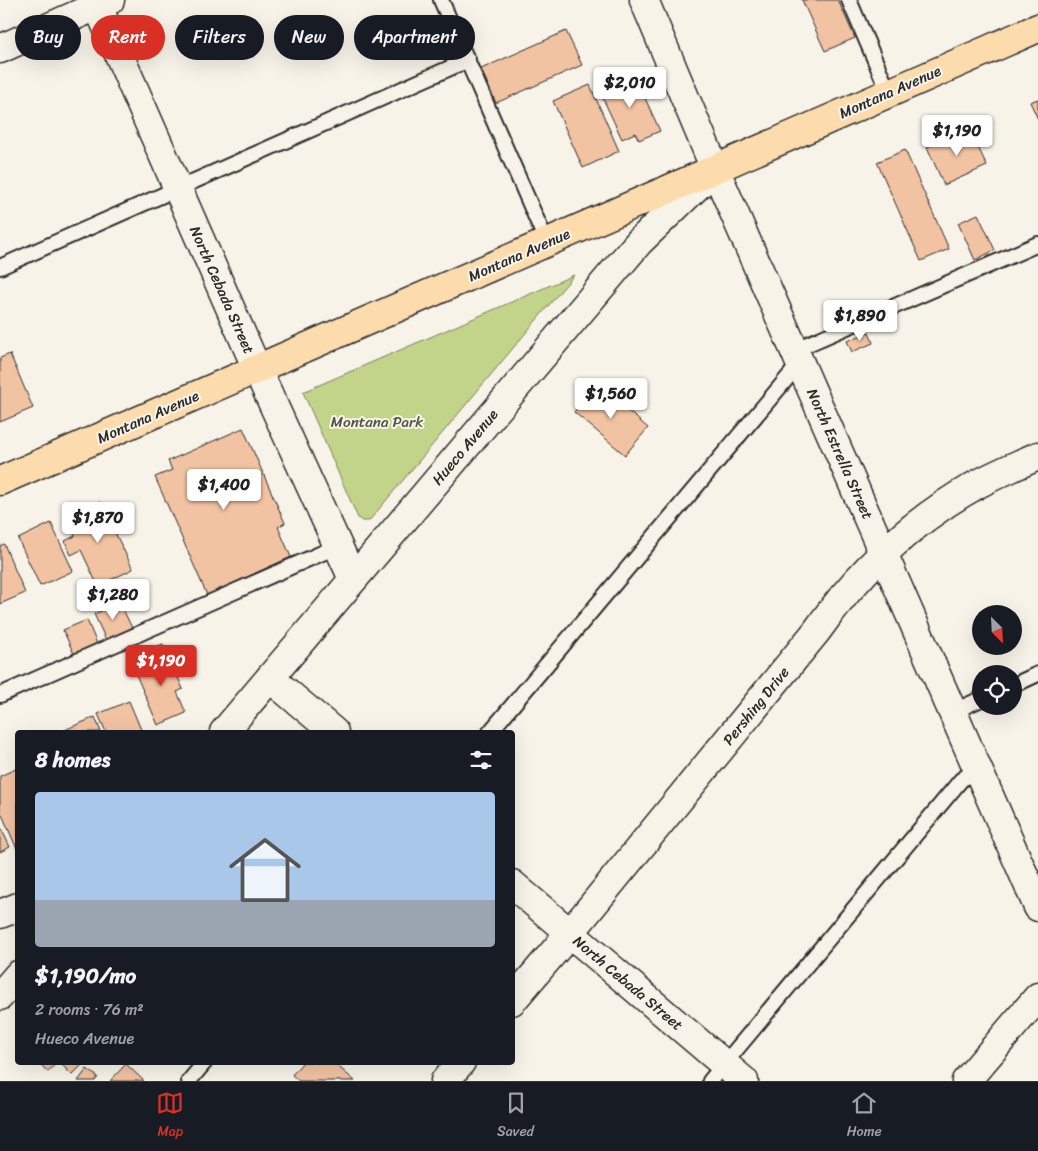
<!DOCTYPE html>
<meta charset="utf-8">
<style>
:root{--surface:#171b24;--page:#242831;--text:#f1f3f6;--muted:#9ea1a6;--line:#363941;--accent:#d93025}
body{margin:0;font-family:Sriracha,sans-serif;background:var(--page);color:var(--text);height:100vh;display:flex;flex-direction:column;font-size:19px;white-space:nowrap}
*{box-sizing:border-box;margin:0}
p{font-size:16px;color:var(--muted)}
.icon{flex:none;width:28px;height:28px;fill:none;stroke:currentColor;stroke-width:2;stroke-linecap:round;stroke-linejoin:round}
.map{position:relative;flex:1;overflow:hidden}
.sheet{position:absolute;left:15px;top:730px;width:500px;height:335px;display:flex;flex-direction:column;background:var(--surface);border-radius:5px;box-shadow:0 5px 20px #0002}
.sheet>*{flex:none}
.hud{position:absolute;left:15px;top:15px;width:500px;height:45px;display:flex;gap:10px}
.needle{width:32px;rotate:156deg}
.fabs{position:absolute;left:972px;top:605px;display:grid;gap:10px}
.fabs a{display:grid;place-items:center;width:50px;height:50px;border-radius:50%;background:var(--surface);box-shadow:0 5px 20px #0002;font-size:25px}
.price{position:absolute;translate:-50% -42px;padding:0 11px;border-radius:5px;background:#fff;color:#222;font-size:16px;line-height:32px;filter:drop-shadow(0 1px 2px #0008)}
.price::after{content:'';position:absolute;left:50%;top:30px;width:15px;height:11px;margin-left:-8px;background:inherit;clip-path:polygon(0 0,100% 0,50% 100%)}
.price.current{background:var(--accent);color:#fff}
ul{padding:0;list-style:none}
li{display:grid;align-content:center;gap:10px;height:265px;padding:0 20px}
li span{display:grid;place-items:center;height:155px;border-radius:5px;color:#555}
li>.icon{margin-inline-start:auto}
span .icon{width:90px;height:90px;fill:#fffc;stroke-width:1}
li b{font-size:21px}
h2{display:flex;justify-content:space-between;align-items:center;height:60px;padding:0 20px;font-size:21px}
.pill{padding:0 18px;border-radius:22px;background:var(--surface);box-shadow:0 5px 20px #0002;font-size:18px;line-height:45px}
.pill.current{background:var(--accent);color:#fff}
.tab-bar{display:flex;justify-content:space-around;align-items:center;height:70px;border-top:1px solid var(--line);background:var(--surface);font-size:14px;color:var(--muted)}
.tab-bar a{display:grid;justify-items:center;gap:2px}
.tab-bar .current{color:var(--accent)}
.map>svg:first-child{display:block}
.green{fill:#c2d489;stroke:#76805a}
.building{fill:#f2c3a2;stroke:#2b2b2b}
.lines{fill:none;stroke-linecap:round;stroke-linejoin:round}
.service-casing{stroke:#2b2b2b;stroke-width:18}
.minor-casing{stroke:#2b2b2b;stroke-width:31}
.tertiary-casing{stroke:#2b2b2b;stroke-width:31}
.secondary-casing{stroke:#2b2b2b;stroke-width:31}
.primary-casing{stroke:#2b2b2b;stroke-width:31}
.service{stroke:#f7f3e8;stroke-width:14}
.minor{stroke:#f7f3e8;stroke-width:28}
.tertiary{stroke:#f7f3e8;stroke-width:28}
.secondary{stroke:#f7f3e8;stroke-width:28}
.primary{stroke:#fcdcac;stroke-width:28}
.labels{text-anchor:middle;stroke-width:4;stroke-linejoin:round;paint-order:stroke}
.street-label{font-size:15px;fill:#2b2b2b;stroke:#f7f3e8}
.park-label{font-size:15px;fill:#515542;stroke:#f7f3e8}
</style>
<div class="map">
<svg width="1038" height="1081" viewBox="0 0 1038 1081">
<rect width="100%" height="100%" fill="#f7f3e8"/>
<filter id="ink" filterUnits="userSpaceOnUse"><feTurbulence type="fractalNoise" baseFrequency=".02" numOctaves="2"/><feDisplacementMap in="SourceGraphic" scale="10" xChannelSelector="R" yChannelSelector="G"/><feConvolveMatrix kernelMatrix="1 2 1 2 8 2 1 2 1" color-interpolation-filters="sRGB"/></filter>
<g filter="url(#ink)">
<polygon class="green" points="574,275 369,521 362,521 358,518 303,392"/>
<g class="building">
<polygon points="802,0 838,0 855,38 825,51"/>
<polygon points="566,31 582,65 496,103 481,69"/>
<polygon points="634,74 660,131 639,140 635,133 622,139 599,90"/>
<polygon points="590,85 619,151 583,168 553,101"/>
<polygon points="1038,99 1038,119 1030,102"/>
<polygon points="969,128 987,166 944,185 927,147"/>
<polygon points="905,150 949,249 921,261 877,162"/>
<polygon points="978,214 995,250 975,260 958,223"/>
<polygon points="869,332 873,343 852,352 847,341"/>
<polygon points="10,354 33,408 0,422 0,358"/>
<polygon points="598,385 648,428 625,455 574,412"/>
<polygon points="243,428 285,523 278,527 291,557 207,595 155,477 172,470 168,461"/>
<polygon points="100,502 133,569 98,586 81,550 71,555 65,541 75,536 67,518"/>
<polygon points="51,523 73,571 40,586 18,539"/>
<polygon points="4,544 25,593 0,604 0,546"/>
<polygon points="120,603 132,628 106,640 94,614"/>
<polygon points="87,620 97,644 74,654 63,630"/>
<polygon points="163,644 183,689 177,692 186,713 158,725 134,670 156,661 151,649"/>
<polygon points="129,701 142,732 106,732 98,714"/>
<polygon points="95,717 101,732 60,732"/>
<polygon points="18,768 18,849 17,849 0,810 0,776"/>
<polygon points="0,826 10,847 0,852"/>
<polygon points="38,1062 57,1062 48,1072"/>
<polygon points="59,1062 85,1062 72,1075"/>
<polygon points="303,1062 333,1062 355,1081 299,1081 292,1075"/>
<polygon points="126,1064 144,1081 110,1081"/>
<polygon points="87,1069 98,1077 95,1081 78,1081"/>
</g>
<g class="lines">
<g class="service-casing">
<g id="service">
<polyline points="441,0 547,243"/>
<polyline points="849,0 889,93"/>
<polyline points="0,267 468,60"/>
<polyline points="794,350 1038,244"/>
<polyline points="1014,685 1038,674"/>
<polyline points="0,695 338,546"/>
<polyline points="952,712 981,699"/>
<polyline points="490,732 800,363"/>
<polyline points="189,1081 205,1062"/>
<polyline points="710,1081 961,780 977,769"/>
</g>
</g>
<g class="minor-casing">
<g id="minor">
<polyline points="95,0 257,369 353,579"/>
<polyline points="644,0 715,169 1038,907"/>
<polyline points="0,49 110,0"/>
<polyline points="270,678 334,732"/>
<polyline points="512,884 744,1081"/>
<polyline points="0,914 18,907"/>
<polyline points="966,1081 1038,997"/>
</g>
</g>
<g class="tertiary-casing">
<g id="tertiary">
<polyline points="224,732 639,242 714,170"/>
<polyline points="0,996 18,975"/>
</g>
</g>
<g class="secondary-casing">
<g id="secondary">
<path d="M 512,1001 L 570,933 L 816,632 C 858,572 912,521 976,485 C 996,474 1017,465 1038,456"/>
<polyline points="445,1081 461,1062"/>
</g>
</g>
<g class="primary-casing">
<polyline id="primary" points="0,481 1038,28"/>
</g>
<use href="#service" class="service"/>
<use href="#minor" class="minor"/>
<use href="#tertiary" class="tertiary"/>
<use href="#secondary" class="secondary"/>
<use href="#primary" class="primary"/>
</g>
</g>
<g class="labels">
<g class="street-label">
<text transform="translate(890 92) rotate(-24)" y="5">Montana Avenue</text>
<text transform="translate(519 255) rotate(-24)" y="5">Montana Avenue</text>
<text transform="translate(222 290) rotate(66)" y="5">North Cebada Street</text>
<text transform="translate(148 417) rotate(-24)" y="5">Montana Avenue</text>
<text transform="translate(465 447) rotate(-50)" y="5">Hueco Avenue</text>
<text transform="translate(840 454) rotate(66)" y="5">North Estrella Street</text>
<text transform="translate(756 706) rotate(-51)" y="5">Pershing Drive</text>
<text transform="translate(628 983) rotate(40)" y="5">North Cebada Street</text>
</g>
<g class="park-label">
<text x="377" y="427">Montana Park</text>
</g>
</g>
</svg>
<div class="fabs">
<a><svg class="needle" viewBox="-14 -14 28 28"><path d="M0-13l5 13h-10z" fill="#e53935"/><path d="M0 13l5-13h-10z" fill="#9ea1a6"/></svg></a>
<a><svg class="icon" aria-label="locate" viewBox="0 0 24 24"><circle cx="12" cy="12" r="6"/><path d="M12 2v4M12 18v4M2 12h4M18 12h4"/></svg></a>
</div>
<b class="price" style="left:630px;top:109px">$2,010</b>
<b class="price" style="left:957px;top:157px">$1,190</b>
<b class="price" style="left:860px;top:342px">$1,890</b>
<b class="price" style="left:611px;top:420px">$1,560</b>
<b class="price" style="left:224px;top:511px">$1,400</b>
<b class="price" style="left:98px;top:544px">$1,870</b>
<b class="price" style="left:113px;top:621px">$1,280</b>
<b class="price current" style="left:161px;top:687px">$1,190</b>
<div class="hud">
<a class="pill">Buy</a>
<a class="pill current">Rent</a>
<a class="pill">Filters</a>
<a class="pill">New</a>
<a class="pill">Apartment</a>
</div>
<section class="sheet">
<h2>8 homes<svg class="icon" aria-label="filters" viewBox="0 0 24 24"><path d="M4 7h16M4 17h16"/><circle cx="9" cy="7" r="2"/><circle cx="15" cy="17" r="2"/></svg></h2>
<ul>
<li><span style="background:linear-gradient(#a9c7e8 70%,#9aa5b1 0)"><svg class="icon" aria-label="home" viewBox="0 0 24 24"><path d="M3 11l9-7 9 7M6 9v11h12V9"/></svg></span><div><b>$1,190/mo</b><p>2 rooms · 76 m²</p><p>Hueco Avenue</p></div></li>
</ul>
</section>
</div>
<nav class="tab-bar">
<a class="current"><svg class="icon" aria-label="map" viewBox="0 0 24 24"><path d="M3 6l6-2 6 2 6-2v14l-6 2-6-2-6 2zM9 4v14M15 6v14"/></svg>Map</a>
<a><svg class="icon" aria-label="saved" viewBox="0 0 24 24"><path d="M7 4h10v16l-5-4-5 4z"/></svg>Saved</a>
<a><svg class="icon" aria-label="home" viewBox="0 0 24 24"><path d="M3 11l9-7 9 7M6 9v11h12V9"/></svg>Home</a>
</nav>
